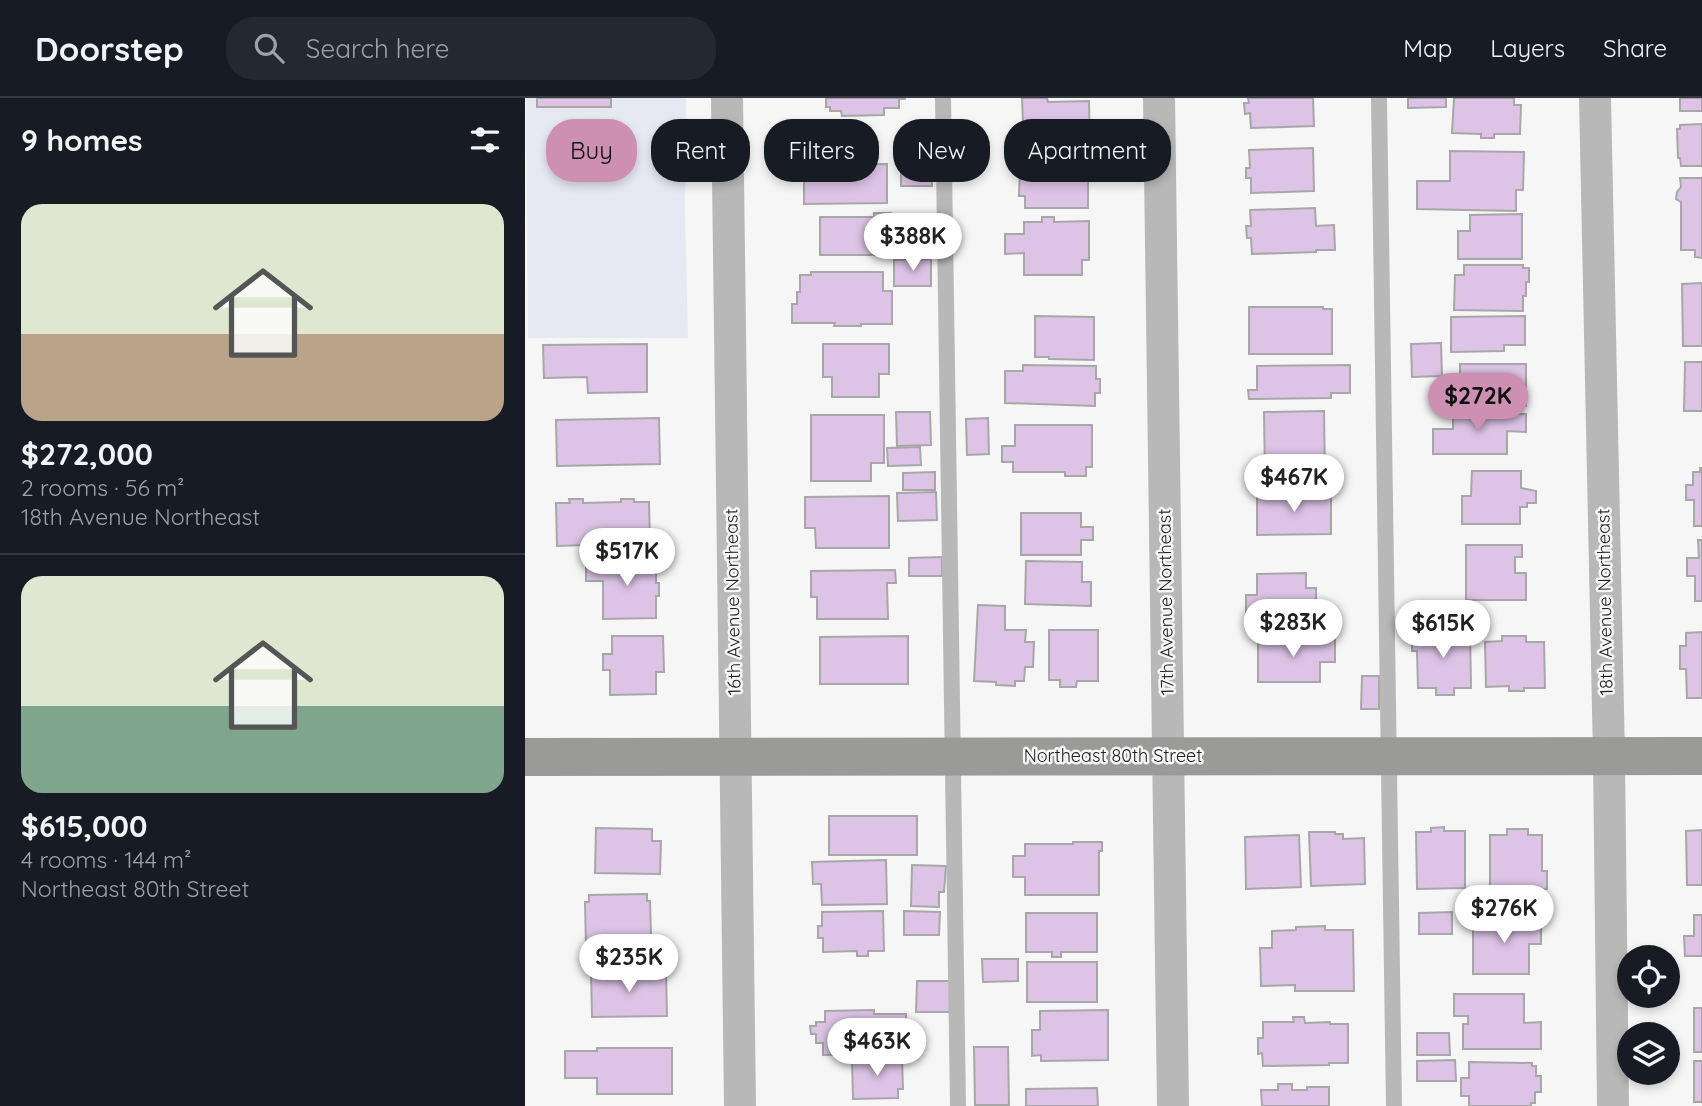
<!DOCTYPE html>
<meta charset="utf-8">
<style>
:root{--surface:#171b24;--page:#242831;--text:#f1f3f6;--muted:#9ea1a6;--line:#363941;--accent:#cd8fb2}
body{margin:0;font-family:Quicksand,sans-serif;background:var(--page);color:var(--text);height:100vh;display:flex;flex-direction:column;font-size:26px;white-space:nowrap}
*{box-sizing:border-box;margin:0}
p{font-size:23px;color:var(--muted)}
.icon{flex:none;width:38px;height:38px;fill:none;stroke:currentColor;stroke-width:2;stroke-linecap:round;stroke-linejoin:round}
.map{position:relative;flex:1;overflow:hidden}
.drawer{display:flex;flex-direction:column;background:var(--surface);width:525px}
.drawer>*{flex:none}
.hud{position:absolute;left:21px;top:21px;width:665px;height:63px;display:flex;gap:14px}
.tools{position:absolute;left:1092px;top:847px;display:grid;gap:14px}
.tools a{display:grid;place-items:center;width:63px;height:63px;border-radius:50%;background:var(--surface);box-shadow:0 4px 10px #0003;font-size:35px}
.price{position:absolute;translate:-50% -60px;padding:0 16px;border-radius:24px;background:#fff;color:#222;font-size:23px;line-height:46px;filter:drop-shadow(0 2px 4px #0008)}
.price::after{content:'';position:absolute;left:50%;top:42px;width:21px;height:16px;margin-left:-10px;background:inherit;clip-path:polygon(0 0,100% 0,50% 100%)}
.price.selected{background:var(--accent);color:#111}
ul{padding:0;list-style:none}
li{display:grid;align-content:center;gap:14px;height:371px;padding:0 21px}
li+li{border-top:2px solid var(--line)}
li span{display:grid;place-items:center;height:217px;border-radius:21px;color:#555}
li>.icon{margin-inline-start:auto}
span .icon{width:126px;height:126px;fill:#fffc;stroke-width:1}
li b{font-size:30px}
h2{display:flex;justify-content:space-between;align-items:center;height:84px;padding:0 21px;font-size:30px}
.pill{padding:0 24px;border-radius:28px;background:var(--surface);box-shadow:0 4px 10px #0003;font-size:24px;line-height:63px}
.pill.selected{background:var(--accent);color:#111}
header{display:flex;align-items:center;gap:42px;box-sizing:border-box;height:98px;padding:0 35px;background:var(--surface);border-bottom:2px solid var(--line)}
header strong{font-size:33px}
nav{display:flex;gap:38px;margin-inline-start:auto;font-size:24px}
.search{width:490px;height:63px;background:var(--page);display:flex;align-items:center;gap:18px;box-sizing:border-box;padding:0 24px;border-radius:28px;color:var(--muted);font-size:26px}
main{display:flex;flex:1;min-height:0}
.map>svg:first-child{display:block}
.built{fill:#e7e9f2}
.building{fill:#ddc4e7;stroke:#a8a7a8;stroke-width:2}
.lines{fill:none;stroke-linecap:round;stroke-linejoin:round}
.lane{stroke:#b9b8b8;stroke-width:16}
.street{stroke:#b9b8b8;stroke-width:32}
.secondary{stroke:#9a9a99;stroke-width:38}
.labels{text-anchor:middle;stroke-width:5;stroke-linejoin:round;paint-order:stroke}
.street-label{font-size:18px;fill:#202021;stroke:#f6f6f7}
</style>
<header>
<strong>Doorstep</strong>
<div class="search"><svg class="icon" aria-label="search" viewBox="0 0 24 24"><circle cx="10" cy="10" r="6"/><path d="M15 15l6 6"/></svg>Search here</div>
<nav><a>Map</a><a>Layers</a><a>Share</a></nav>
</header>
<main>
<section class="drawer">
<h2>9 homes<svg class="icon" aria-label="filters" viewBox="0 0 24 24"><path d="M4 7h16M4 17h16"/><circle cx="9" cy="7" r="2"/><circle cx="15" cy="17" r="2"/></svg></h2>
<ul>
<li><span style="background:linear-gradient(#dfe7d0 60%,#b9a48a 0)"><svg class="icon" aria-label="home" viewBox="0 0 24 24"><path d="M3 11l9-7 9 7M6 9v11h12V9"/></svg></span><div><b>$272,000</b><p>2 rooms · 56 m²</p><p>18th Avenue Northeast</p></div></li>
<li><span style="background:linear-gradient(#dfe7d0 60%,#7fa58c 0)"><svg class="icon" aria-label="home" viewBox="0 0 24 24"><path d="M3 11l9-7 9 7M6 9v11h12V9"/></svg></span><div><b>$615,000</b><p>4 rooms · 144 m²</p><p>Northeast 80th Street</p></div></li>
</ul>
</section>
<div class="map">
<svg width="1177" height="1008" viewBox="0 0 1177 1008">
<rect width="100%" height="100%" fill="#f6f6f7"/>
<polygon class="built" points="1,0 161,0 160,114 163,240 3,240"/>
<g class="building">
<rect x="12" y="0" width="74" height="9"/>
<polygon points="301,0 380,0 380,1 374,1 374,10 359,10 359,17 317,18 316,13 305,13 305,9 301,9"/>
<polygon points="497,0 522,0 523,4 564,3 565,48 499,49"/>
<polygon points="723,0 788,0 789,28 726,30 725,15 720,16 719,5 724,5"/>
<polygon points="883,0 921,0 921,9 883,10"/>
<polygon points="929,0 989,0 989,7 996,7 995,36 969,36 969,40 956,40 956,36 927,35"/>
<rect x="1155" y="0" width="22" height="13"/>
<polygon points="1177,26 1177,68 1156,68 1155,60 1153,60 1152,31 1155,31 1155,27"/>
<polygon points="788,50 789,93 726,95 726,80 721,80 721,70 725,70 724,52"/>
<polygon points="925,53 999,54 998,92 991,92 991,113 892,111 892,83 925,83"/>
<polygon points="362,66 362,105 279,106 279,67"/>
<rect x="376" y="66" width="31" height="22"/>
<polygon points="495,71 563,72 563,110 500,110 500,98 494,98"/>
<polygon points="1155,80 1177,80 1177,160 1170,159 1170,152 1156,152 1156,104 1151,101 1152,94 1156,89"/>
<polygon points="790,110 791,128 809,127 810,152 791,152 791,154 727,156 726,140 722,140 721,128 726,128 725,112"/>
<polygon points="349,115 366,115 366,121 375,121 375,140 366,140 366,157 295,157 295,119 349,119"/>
<polygon points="997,116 997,161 933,161 933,133 945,133 945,117"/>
<polygon points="517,119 529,119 529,124 564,123 564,162 557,162 557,177 499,177 499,155 480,156 480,136 499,136 499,124 517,124"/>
<polygon points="406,161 406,188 369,188 369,162"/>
<polygon points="939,167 998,167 998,170 1004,170 1004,184 1001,184 1001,198 998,198 998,213 929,212 930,177 939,177"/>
<polygon points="286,174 358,174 358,193 367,193 367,226 336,226 336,228 309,228 310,225 267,225 267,206 272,206 272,194 275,194 275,177 286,177"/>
<polygon points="1177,185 1177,248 1158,248 1157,186"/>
<polygon points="724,209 798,209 798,211 807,211 807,256 724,256"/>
<polygon points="510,218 569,219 569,262 524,261 524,259 510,259"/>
<polygon points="1000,218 1000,247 979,247 979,253 926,254 926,219"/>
<polygon points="916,245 917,278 887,279 886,246"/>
<polygon points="122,246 122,294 63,295 62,279 19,280 18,247"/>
<polygon points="298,246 364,246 364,276 354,276 354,299 307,299 307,279 298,279"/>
<polygon points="1160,264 1177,264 1177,313 1159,313"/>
<rect x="935" y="266" width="66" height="42"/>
<polygon points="498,267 571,268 571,281 575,281 575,295 570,295 570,308 480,305 480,273 498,273"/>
<polygon points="825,267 825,295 806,295 806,300 724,301 723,292 732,292 732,268"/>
<polygon points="799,313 800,380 740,380 739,314"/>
<polygon points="928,313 974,314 974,316 1001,316 1001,334 982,333 982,356 908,356 908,331 928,331"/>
<polygon points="371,314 405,314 406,347 372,348"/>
<polygon points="286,317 359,317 359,365 346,365 346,383 286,383"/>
<polygon points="134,320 135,366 32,368 31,322"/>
<polygon points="463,320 464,356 442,357 441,321"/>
<polygon points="490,327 567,327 567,369 561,369 561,378 540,378 540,374 488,374 488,364 477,364 477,348 490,348"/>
<polygon points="395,349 396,367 363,368 362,350"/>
<polygon points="1175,370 1177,370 1177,428 1169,428 1169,402 1161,402 1161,387 1168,387 1168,374 1175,374"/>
<polygon points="947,373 996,373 996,390 1011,393 1011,405 1002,405 1002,409 995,409 995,426 937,426 937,398 946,398"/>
<polygon points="410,374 410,392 378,392 378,375"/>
<polygon points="411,394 412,422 373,423 372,395"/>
<polygon points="732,395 806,395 806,436 732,437"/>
<polygon points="364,398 364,450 291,450 290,430 280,430 280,399"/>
<polygon points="44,401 58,401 58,405 96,404 96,401 109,401 109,404 124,404 125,445 32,448 31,405 45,405"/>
<polygon points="496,415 556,415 556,429 568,429 568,442 556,442 556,457 496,457"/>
<polygon points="1173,442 1177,442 1177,503 1170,503 1170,478 1162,478 1162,460 1174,460"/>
<polygon points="941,447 997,447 997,459 990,459 990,475 1001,475 1001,502 941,502"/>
<polygon points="417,459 417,478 384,478 384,460"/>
<polygon points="131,463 131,485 134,485 134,498 131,498 131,520 78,521 78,483 61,483 61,465"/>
<polygon points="501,463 557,464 557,484 566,484 566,508 500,506"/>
<polygon points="370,472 371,485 362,485 363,521 292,521 292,499 286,499 286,473"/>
<polygon points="781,475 781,490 791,490 791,519 730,520 730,515 721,515 721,497 732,497 732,476"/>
<polygon points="453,507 480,508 480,532 501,532 500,544 509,544 508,569 500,569 499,583 490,583 490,588 471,587 471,584 449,583"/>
<polygon points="524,532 573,532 573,583 552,583 551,589 535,589 535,582 524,582"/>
<polygon points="893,532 945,532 946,590 929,590 929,597 911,597 911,590 893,590 892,553 887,553 887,539 893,539"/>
<polygon points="1177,534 1177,600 1162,600 1161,571 1155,571 1155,548 1161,548 1161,535"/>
<polygon points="87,538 138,538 139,574 131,574 131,596 85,597 85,572 78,572 78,556 87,556"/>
<polygon points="383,538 383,586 295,586 295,539"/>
<polygon points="977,538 1001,538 1001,544 1019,544 1020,590 999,590 999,593 984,593 984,588 961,589 960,544 977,543"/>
<polygon points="733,541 810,541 810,564 795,564 795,584 733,584"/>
<polygon points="837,578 854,578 854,611 836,611"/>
<rect x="304" y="718" width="88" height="39"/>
<polygon points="919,729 919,733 940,733 940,790 892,791 891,734 906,734 906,730"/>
<polygon points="71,730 127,731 127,743 136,743 135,776 70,775"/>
<polygon points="982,731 1003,731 1003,737 1017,737 1017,773 1022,773 1022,791 965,791 965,737 982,737"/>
<polygon points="1177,732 1177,787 1162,787 1161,733"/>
<polygon points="784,734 810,734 810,736 818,736 818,741 839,740 840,786 786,788"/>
<polygon points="774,737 776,789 721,791 720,739"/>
<polygon points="548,744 577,744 577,753 574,753 574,797 500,797 500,779 488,779 488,758 500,758 500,746 548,746"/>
<polygon points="361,762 362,806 297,807 296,786 288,786 287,764"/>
<polygon points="387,767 421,768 419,794 414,794 414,809 386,808"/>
<polygon points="122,796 122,803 125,803 126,837 117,837 117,849 61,850 60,804 64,804 64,797"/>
<polygon points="358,813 359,853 343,853 343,858 332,858 332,853 298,854 298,840 293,840 293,828 297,828 297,814"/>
<polygon points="379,813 415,814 414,837 379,837"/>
<polygon points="927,814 927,836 894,836 894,815"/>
<polygon points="501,815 572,815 572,854 536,854 536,859 527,859 527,854 501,854"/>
<polygon points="1169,817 1177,817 1177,858 1160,858 1159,838 1169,838"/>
<polygon points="948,820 1016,820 1016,846 1004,846 1004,876 948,876"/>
<polygon points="800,828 800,832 828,832 829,893 770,893 770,887 736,888 735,850 747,850 747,833 771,832 771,829"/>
<polygon points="457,861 493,861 493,883 458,884"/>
<rect x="502" y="864" width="70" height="40"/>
<polygon points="66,873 141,873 142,918 67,919"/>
<polygon points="392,883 427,883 427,914 391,914"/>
<polygon points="929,896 999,896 999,925 1016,924 1016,951 938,951 938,926 943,926 943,918 929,918"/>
<rect x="1169" y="910" width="8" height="44"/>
<polygon points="349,912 349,916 381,916 382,952 354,953 354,956 298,957 298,945 291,945 291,936 286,936 285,928 291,928 291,924 300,924 300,913"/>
<polygon points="583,912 583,962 516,963 516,957 507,958 507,932 515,932 515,913"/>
<polygon points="768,919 779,919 780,925 805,924 805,926 823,926 823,965 804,965 804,967 738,968 737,955 733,956 733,940 738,940 738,924 769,924"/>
<polygon points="892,935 924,935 925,957 892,957"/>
<polygon points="449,949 483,949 484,1007 450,1007"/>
<polygon points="72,950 147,950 147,996 72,996 72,980 40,980 40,953 72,953"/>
<polygon points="377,960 378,991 373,991 373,1000 328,1001 327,961"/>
<polygon points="930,962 931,983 892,983 892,963"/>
<rect x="1169" y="963" width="8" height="41"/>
<polygon points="944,964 1007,965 1007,968 1011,968 1011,978 1016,978 1016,994 1010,994 1010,1005 1006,1005 1006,1008 944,1008 944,998 936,998 936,980 944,980"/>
<polygon points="753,986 767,986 767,992 782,992 782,989 804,989 804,1008 737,1008 736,992 753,992"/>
<polygon points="572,990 573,1008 501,1008 501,991"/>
</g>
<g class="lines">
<g class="lane">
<polyline points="418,0 433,1008"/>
<polyline points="854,0 869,1008"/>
</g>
<g class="street">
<polyline points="202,0 215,1008"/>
<polyline points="634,0 648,1008"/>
<polyline points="1070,0 1084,658 1088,1008"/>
</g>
<polyline class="secondary" points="0,659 1177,658"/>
</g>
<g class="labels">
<g class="street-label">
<text transform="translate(208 504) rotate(-91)" y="6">16th Avenue Northeast</text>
<text transform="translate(641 504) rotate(-91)" y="6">17th Avenue Northeast</text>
<text transform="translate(1080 504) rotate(-91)" y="6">18th Avenue Northeast</text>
<text x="588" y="664">Northeast 80th Street</text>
</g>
</g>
</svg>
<div class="tools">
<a><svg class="icon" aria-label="locate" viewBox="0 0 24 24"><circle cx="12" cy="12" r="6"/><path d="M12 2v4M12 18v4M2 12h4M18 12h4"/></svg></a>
<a><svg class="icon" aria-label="layers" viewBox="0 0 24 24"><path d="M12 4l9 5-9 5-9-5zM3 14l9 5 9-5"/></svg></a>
</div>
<b class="price" style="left:388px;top:175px">$388K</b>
<b class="price selected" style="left:953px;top:335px">$272K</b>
<b class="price" style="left:769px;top:416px">$467K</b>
<b class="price" style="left:102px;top:490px">$517K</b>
<b class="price" style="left:768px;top:561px">$283K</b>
<b class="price" style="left:918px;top:562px">$615K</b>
<b class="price" style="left:979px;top:847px">$276K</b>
<b class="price" style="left:104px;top:896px">$235K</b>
<b class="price" style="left:352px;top:980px">$463K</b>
<div class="hud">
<a class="pill selected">Buy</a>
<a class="pill">Rent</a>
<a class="pill">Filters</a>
<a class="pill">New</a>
<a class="pill">Apartment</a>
</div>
</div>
</main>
